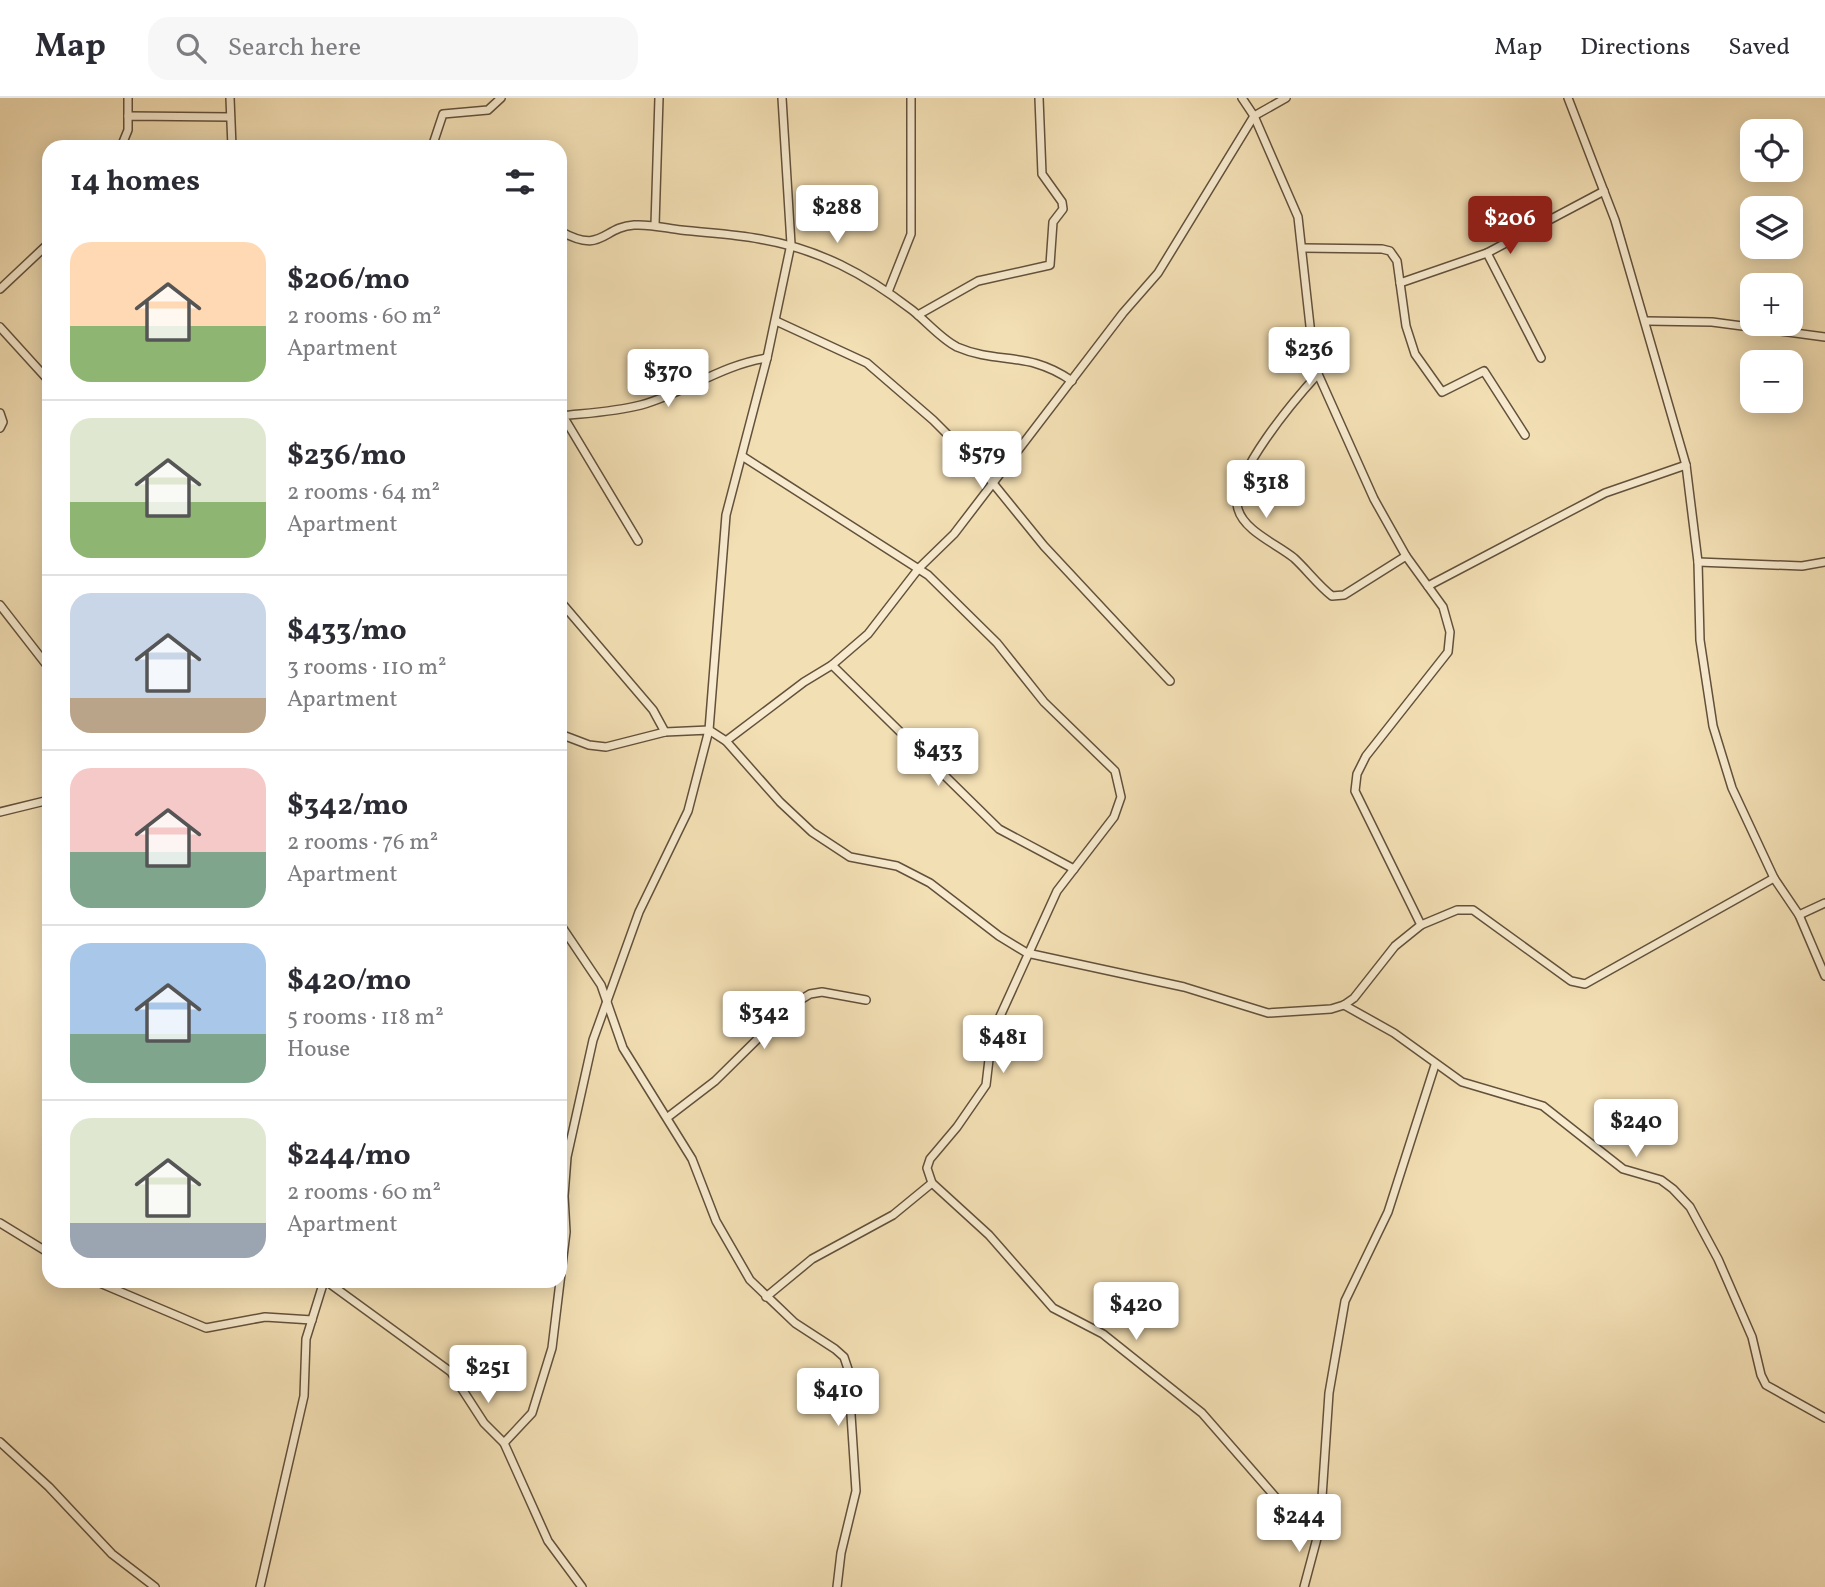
<!DOCTYPE html>
<meta charset="utf-8">
<style>
:root{--surface:#fff;--page:#f7f7f7;--text:#2b2b33;--muted:#7c7c81;--line:#e1e1e2;--accent:#8f2418}
body{margin:0;font-family:Vollkorn,serif;background:var(--page);color:var(--text);height:100vh;display:flex;flex-direction:column;font-size:26px;white-space:nowrap}
*{box-sizing:border-box;margin:0}
p{font-size:23px;color:var(--muted)}
.icon{flex:none;width:38px;height:38px;fill:none;stroke:currentColor;stroke-width:2;stroke-linecap:round;stroke-linejoin:round}
.map{position:relative;flex:1;overflow:hidden}
.details{position:absolute;left:42px;top:42px;width:525px;height:1148px;display:flex;flex-direction:column;background:var(--surface);border-radius:21px;box-shadow:0 4px 18px #0003}
.details>*{flex:none}
.tools{position:absolute;left:1740px;top:21px;display:grid;gap:14px}
.tools a{display:grid;place-items:center;width:63px;height:63px;border-radius:14px;background:var(--surface);box-shadow:0 4px 18px #0003;font-size:35px}
.price{position:absolute;translate:-50% -60px;padding:0 16px;border-radius:7px;background:#fff;color:#222;font-size:23px;line-height:46px;filter:drop-shadow(0 2px 4px #0008)}
.price::after{content:'';position:absolute;left:50%;top:42px;width:21px;height:16px;margin-left:-10px;background:inherit;clip-path:polygon(0 0,100% 0,50% 100%)}
.price.selected{background:var(--accent);color:#fff}
ul{padding:0;list-style:none}
li{display:flex;align-items:center;gap:21px;height:175px;padding:0 28px}
li+li{border-top:2px solid var(--line)}
li span{display:grid;place-items:center;flex:none;width:196px;height:140px;border-radius:21px;color:#555}
li>.icon{margin-inline-start:auto}
span .icon{width:84px;height:84px;fill:#fffc;stroke-width:1}
li b{font-size:30px}
h2{display:flex;justify-content:space-between;align-items:center;height:84px;padding:0 28px;font-size:30px}
header{display:flex;align-items:center;gap:42px;box-sizing:border-box;height:98px;padding:0 35px;background:var(--surface);border-bottom:2px solid var(--line)}
header strong{font-size:33px}
nav{display:flex;gap:38px;margin-inline-start:auto;font-size:24px}
.search{width:490px;height:63px;background:var(--page);display:flex;align-items:center;gap:18px;box-sizing:border-box;padding:0 24px;border-radius:21px;color:var(--muted);font-size:26px}
.map>svg:first-child{display:block}
.lines{fill:none;stroke-linecap:round;stroke-linejoin:round}
.street-casing{stroke:#62513b;stroke-width:10}
.street{stroke:#f7eace;stroke-width:7}
</style>
<header>
<strong>Map</strong>
<div class="search"><svg class="icon" aria-label="search" viewBox="0 0 24 24"><circle cx="10" cy="10" r="6"/><path d="M15 15l6 6"/></svg>Search here</div>
<nav><a>Map</a><a>Directions</a><a>Saved</a></nav>
</header>
<div class="map">
<svg width="1825" height="1489" viewBox="0 0 1825 1489">
<rect width="100%" height="100%" fill="#f3dfb4"/>
<filter id="stains"><feTurbulence type="fractalNoise" baseFrequency=".00286" numOctaves="4"/><feColorMatrix values="0 0 0 0 .2 0 0 0 0 .09 0 0 0 0 .02 0 0 0 .5 -.17"/></filter>
<radialGradient id="worn" r=".72"><stop offset=".6" stop-color="#630" stop-opacity="0"/><stop offset="1" stop-color="#630" stop-opacity=".3"/></radialGradient>
<g class="lines">
<g class="street-casing">
<g id="street">
<polyline points="128,0 128,18"/>
<polyline points="230,0 232,49"/>
<polyline points="782,0 791,146 767,260 726,417 709,632 726,643 780,704 812,734 850,759 897,768 930,785 999,838 1027,855 1184,889 1268,915 1331,911 1344,907 1354,900 1395,848 1421,827 1457,812 1473,812 1571,883 1585,886 1774,780"/>
<polyline points="1242,0 1254,18 1298,119 1312,246 1318,276 1374,401 1406,458 1443,509 1450,534 1448,554 1366,658 1357,676 1355,693 1421,827"/>
<polyline points="1568,0 1615,122 1686,367 1698,464 1700,542 1713,628 1732,690 1774,780 1799,817 1825,878"/>
<polyline points="121,49 128,32 128,18 230,19"/>
<polyline points="432,49 443,16 488,12 501,0"/>
<polyline points="655,127 659,0"/>
<path d="M 560,133 C 603,157 602,129 634,127 C 651,126 665,130 681,132 C 708,135 734,136 760,141 C 819,151 865,176 912,212 C 926,223 941,241 957,249 C 999,267 1027,252 1072,283"/>
<polyline points="1303,150 1382,151 1390,153 1397,163 1406,228 1415,256 1442,294 1484,273 1525,337"/>
<polyline points="1487,155 1541,260"/>
<polyline points="1400,185 1487,155 1604,93"/>
<polyline points="0,191 49,145"/>
<polyline points="888,194 911,136 911,0"/>
<polyline points="918,217 978,183 1050,167 1053,124 1063,111 1062,104 1042,76 1039,0"/>
<polyline points="776,223 867,265 933,322 979,368 1044,448 1170,583"/>
<polyline points="1646,223 1712,224 1825,239"/>
<polyline points="0,229 49,283"/>
<path d="M 1318,276 C 1297,299 1228,379 1238,411 C 1244,433 1277,446 1294,460 C 1307,472 1318,487 1332,498 L 1344,497 L 1406,458"/>
<polyline points="0,315 3,324 0,330"/>
<path d="M 560,318 C 587,315 614,314 641,307 C 685,295 721,267 767,260"/>
<polyline points="563,318 638,443"/>
<polyline points="742,358 928,477 997,545 1044,604 1115,673 1121,699 1114,719 1057,793 992,936 986,987 957,1029 930,1061 927,1070 932,1085 989,1137 1053,1210 1103,1236 1202,1315 1278,1402 1320,1429"/>
<polyline points="1698,464 1802,468 1825,464"/>
<polyline points="1428,488 1605,395 1686,367"/>
<polyline points="560,503 653,612 665,634"/>
<polyline points="0,507 49,570"/>
<polyline points="832,567 999,731 1074,771"/>
<polyline points="726,643 804,584 832,567 868,536 919,470 954,436 1123,215 1158,175 1254,18 1286,0"/>
<polyline points="0,714 49,702"/>
<polyline points="1799,817 1825,805"/>
<polyline points="560,826 601,887 623,950 692,1061 716,1123 750,1182 795,1225 835,1251 844,1259 848,1271 856,1393 841,1455 837,1489"/>
<polyline points="1344,907 1394,935 1462,984 1543,1008 1623,1071 1661,1082 1673,1091 1690,1109 1718,1161 1752,1239 1761,1277 1766,1287 1825,1320"/>
<polyline points="668,1019 715,983 792,907 810,896 822,894 866,902"/>
<polyline points="0,1125 49,1155"/>
<polyline points="95,1183 206,1230 265,1219 312,1222"/>
<polyline points="326,1183 451,1274 484,1325 504,1345 548,1443 582,1489"/>
<polyline points="766,1199 812,1161 893,1117 932,1085"/>
<polyline points="0,1344 49,1389 112,1456 155,1489"/>
<polyline points="504,1345 532,1315 552,1250 566,1134 564,1098 567,1059 593,942 639,814 688,713 709,632 665,634 606,649 589,647 560,636"/>
<polyline points="260,1489 304,1298 306,1241 324,1183"/>
<polyline points="1304,1489 1320,1429 1329,1295 1345,1203 1388,1114 1435,967"/>
</g>
</g>
<use href="#street" class="street"/>
</g>
<rect width="100%" height="100%" filter="url(#stains)"/>
<rect width="100%" height="100%" fill="url(#worn)"/>
</svg>
<div class="tools">
<a><svg class="icon" aria-label="locate" viewBox="0 0 24 24"><circle cx="12" cy="12" r="6"/><path d="M12 2v4M12 18v4M2 12h4M18 12h4"/></svg></a>
<a><svg class="icon" aria-label="layers" viewBox="0 0 24 24"><path d="M12 4l9 5-9 5-9-5zM3 14l9 5 9-5"/></svg></a>
<a>+</a>
<a>−</a>
</div>
<b class="price" style="left:837px;top:147px">$288</b>
<b class="price selected" style="left:1510px;top:158px">$206</b>
<b class="price" style="left:1309px;top:289px">$236</b>
<b class="price" style="left:668px;top:311px">$370</b>
<b class="price" style="left:982px;top:393px">$579</b>
<b class="price" style="left:1266px;top:422px">$318</b>
<b class="price" style="left:938px;top:690px">$433</b>
<b class="price" style="left:764px;top:953px">$342</b>
<b class="price" style="left:1003px;top:977px">$481</b>
<b class="price" style="left:1636px;top:1061px">$240</b>
<b class="price" style="left:1136px;top:1244px">$420</b>
<b class="price" style="left:488px;top:1307px">$251</b>
<b class="price" style="left:838px;top:1330px">$410</b>
<b class="price" style="left:1299px;top:1456px">$244</b>
<section class="details">
<h2>14 homes<svg class="icon" aria-label="filters" viewBox="0 0 24 24"><path d="M4 7h16M4 17h16"/><circle cx="9" cy="7" r="2"/><circle cx="15" cy="17" r="2"/></svg></h2>
<ul>
<li><span style="background:linear-gradient(#ffd9b3 60%,#8fb573 0)"><svg class="icon" aria-label="home" viewBox="0 0 24 24"><path d="M3 11l9-7 9 7M6 9v11h12V9"/></svg></span><div><b>$206/mo</b><p>2 rooms · 60 m²</p><p>Apartment</p></div></li>
<li><span style="background:linear-gradient(#dfe7d0 60%,#8fb573 0)"><svg class="icon" aria-label="home" viewBox="0 0 24 24"><path d="M3 11l9-7 9 7M6 9v11h12V9"/></svg></span><div><b>$236/mo</b><p>2 rooms · 64 m²</p><p>Apartment</p></div></li>
<li><span style="background:linear-gradient(#c9d6e8 75%,#b9a48a 0)"><svg class="icon" aria-label="home" viewBox="0 0 24 24"><path d="M3 11l9-7 9 7M6 9v11h12V9"/></svg></span><div><b>$433/mo</b><p>3 rooms · 110 m²</p><p>Apartment</p></div></li>
<li><span style="background:linear-gradient(#f6c9c9 60%,#7fa58c 0)"><svg class="icon" aria-label="home" viewBox="0 0 24 24"><path d="M3 11l9-7 9 7M6 9v11h12V9"/></svg></span><div><b>$342/mo</b><p>2 rooms · 76 m²</p><p>Apartment</p></div></li>
<li><span style="background:linear-gradient(#a9c7e8 65%,#7fa58c 0)"><svg class="icon" aria-label="home" viewBox="0 0 24 24"><path d="M3 11l9-7 9 7M6 9v11h12V9"/></svg></span><div><b>$420/mo</b><p>5 rooms · 118 m²</p><p>House</p></div></li>
<li><span style="background:linear-gradient(#dfe7d0 75%,#9aa5b1 0)"><svg class="icon" aria-label="home" viewBox="0 0 24 24"><path d="M3 11l9-7 9 7M6 9v11h12V9"/></svg></span><div><b>$244/mo</b><p>2 rooms · 60 m²</p><p>Apartment</p></div></li>
</ul>
</section>
</div>
